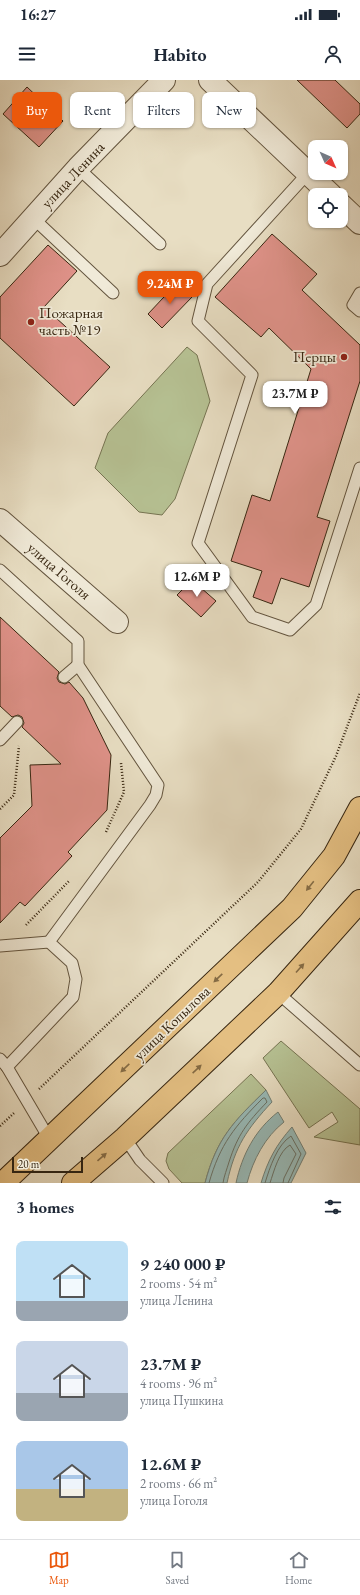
<!DOCTYPE html>
<meta charset="utf-8">
<style>
:root{--surface:#fff;--page:#f6f6f7;--text:#1f2937;--muted:#747a83;--line:#e0e1e3;--accent:#ea580c}
body{margin:0;font-family:"EB Garamond",serif;background:var(--page);color:var(--text);height:100vh;display:flex;flex-direction:column;font-size:15px;white-space:nowrap}
*{box-sizing:border-box;margin:0}
p{font-size:13px;color:var(--muted)}
.icon{flex:none;width:22px;height:22px;fill:none;stroke:currentColor;stroke-width:2;stroke-linecap:round;stroke-linejoin:round}
.map{position:relative;height:1103px;overflow:hidden}
.panel{display:flex;flex-direction:column;background:var(--surface);flex:1}
.panel>*{flex:none}
.top-card{position:absolute;left:12px;top:12px;width:336px;height:36px;display:flex;gap:8px}
.needle{width:26px;rotate:135deg}
.fabs{position:absolute;left:308px;top:60px;display:grid;gap:8px}
.fabs a{display:grid;place-items:center;width:40px;height:40px;border-radius:8px;background:var(--surface);box-shadow:0 1px 3px #0004;font-size:20px}
.scale{position:absolute;left:12px;bottom:10px;width:71px;box-sizing:border-box;padding-left:4px;border:2px solid #372611;border-top:0;font-size:11px;line-height:14px;white-space:nowrap;color:#372611;-webkit-text-stroke:3px #f0ead8;paint-order:stroke}
.price{position:absolute;translate:-50% -34px;padding:0 9px;border-radius:8px;background:#fff;color:#222;font-size:13px;line-height:26px;filter:drop-shadow(0 1px 2px #0008)}
.price::after{content:'';position:absolute;left:50%;top:24px;width:12px;height:9px;margin-left:-6px;background:inherit;clip-path:polygon(0 0,100% 0,50% 100%)}
.price.on{background:var(--accent);color:#fff}
ul{padding:0;list-style:none}
li{display:flex;align-items:center;gap:12px;height:100px;padding:0 16px}
li span{display:grid;place-items:center;flex:none;width:112px;height:80px;border-radius:8px;color:#555}
li>.icon{margin-inline-start:auto}
span .icon{width:48px;height:48px;fill:#fffc;stroke-width:1}
li b{font-size:17px}
h2{display:flex;justify-content:space-between;align-items:center;height:48px;padding:0 16px;font-size:17px}
.tag{padding:0 14px;border-radius:8px;background:var(--surface);box-shadow:0 1px 3px #0004;font-size:14px;line-height:36px}
.tag.on{background:var(--accent);color:#fff}
.status{display:flex;justify-content:space-between;align-items:center;height:28px;padding:0 20px;background:var(--surface);direction:ltr}
.status svg{height:11px;fill:currentColor}
header{display:flex;justify-content:space-between;align-items:center;height:52px;padding:0 16px;background:var(--surface);font-size:18px;font-weight:700}
.tab-bar{display:flex;justify-content:space-around;align-items:center;height:56px;border-top:1px solid var(--line);background:var(--surface);font-size:11px;color:var(--muted)}
.tab-bar a{display:grid;justify-items:center;gap:2px}
.tab-bar .on{color:var(--accent)}
.map>svg:first-child{display:block}
.green{fill:#b6c193;stroke:#767452}
.water{fill:#98bbb9;stroke:#717f76}
.lines{fill:none;stroke-linecap:round;stroke-linejoin:round}
.shore{stroke:#687065;stroke-width:1}
.building{fill:#df9289;stroke:#372611}
.lane-casing{stroke:#63543e;stroke-width:13}
.street-casing{stroke:#63543e;stroke-width:24}
.primary-casing{stroke:#372611;stroke-width:24}
.path{stroke:#372611;stroke-width:2.5;stroke-dasharray:1 2;stroke-linecap:butt}
.lane{stroke:#f0ead8;stroke-width:11}
.street{stroke:#f0ead8;stroke-width:22}
.primary{stroke:#e4bf82;stroke-width:22}
.oneway{fill:#856b44}
.poi-dot{fill:#8f2418;stroke:#f0ead8;stroke-width:1.5}
.labels{text-anchor:middle;stroke-width:3.5;stroke-linejoin:round;paint-order:stroke}
.street-label{font-size:15px;fill:#372611;stroke:#f0ead8}
.poi-label{font-size:15px;fill:#372611;stroke:#f0ead8;text-anchor:start}
</style>
<div class="status"><b>16:27</b><svg viewBox="0 0 49 12"><path d="M0 12V9h3v3zM5 12V6h3v6zM10 12V3h3v9zM15 12V0h3v12zM26 1h20v11H26zM47 4h2v5h-2z"/></svg></div>
<header><svg class="icon" aria-label="menu" viewBox="0 0 24 24"><path d="M4 6h16M4 12h16M4 18h16"/></svg>Habito<svg class="icon" aria-label="person" viewBox="0 0 24 24"><circle cx="12" cy="8" r="4"/><path d="M4 21q1-7 8-7t8 7"/></svg></header>
<div class="map">
<svg width="360" height="1103" viewBox="0 0 360 1103">
<rect width="100%" height="100%" fill="#e8dec3"/>
<filter id="stains"><feTurbulence type="fractalNoise" baseFrequency=".005" numOctaves="4"/><feColorMatrix values="0 0 0 0 .2 0 0 0 0 .09 0 0 0 0 .02 0 0 0 .5 -.17"/></filter>
<radialGradient id="worn" r=".72"><stop offset=".6" stop-color="#630" stop-opacity="0"/><stop offset="1" stop-color="#630" stop-opacity=".3"/></radialGradient>
<g class="green">
<polygon points="187,267 197,275 210,321 175,419 162,435 139,432 95,388 108,353"/>
<polygon points="281,961 360,1029 360,1065 314,1057 338,1042 332,1032 309,1048 263,978"/>
<path d="M 251,994 L 266,1010 C 234,1042 217,1057 205,1103 L 182,1103 L 169,1089 L 166,1081 L 168,1073 Z"/>
</g>
<g class="water">
<path d="M 266,1010 L 272,1022 C 247,1049 235,1066 227,1103 L 205,1103 C 217,1058 233,1042 266,1010 Z"/>
<path d="M 278,1032 L 284,1042 C 265,1057 253,1080 247,1103 L 236,1103 C 242,1075 255,1050 278,1032 Z"/>
<path d="M 292,1047 L 306,1073 L 291,1103 L 261,1103 C 268,1080 276,1065 292,1047 Z"/>
</g>
<g class="lines">
<g class="shore">
<path d="M 209,1103 C 220,1064 235,1046 263,1018 L 265,1018 L 267,1022 C 247,1043 238,1054 229,1082 C 227,1089 224,1096 223,1103"/>
<path d="M 265,1103 C 270,1087 277,1065 291,1056 L 301,1074 L 288,1103"/>
<path d="M 270,1103 C 274,1091 279,1071 290,1065 L 296,1074 L 284,1098 L 283,1103"/>
</g>
</g>
<g class="building">
<polygon points="297,0 335,0 360,24 360,34 347,48"/>
<polygon points="27,7 63,41 39,67 3,34"/>
<polygon points="272,154 317,194 302,210 360,265 360,301 317,437 330,441 309,507 281,498 272,524 253,517 262,491 231,481 252,415 270,421 311,289 269,248 261,257 215,217"/>
<polygon points="48,165 77,191 44,227 110,287 74,326 0,258 0,217"/>
<polygon points="178,202 193,216 162,248 148,234"/>
<polygon points="192,500 216,521 201,537 177,515"/>
<polygon points="0,537 59,592 57,598 59,602 65,604 69,602 83,618 111,675 107,730 68,772 72,776 25,826 20,822 0,843 0,758 32,726 30,685 61,684 22,647 24,643 22,637 18,635 12,637 0,626"/>
</g>
<g class="lines">
<g class="lane-casing">
<g id="lane">
<polyline points="78,88 160,164"/>
<polyline points="308,93 207,204 198,241 252,295 198,463 252,537 290,550 316,525 360,388"/>
<polyline points="33,138 113,213"/>
<polyline points="360,213 353,225 360,231"/>
<polyline points="0,490 78,561 78,585 158,705 156,715 150,725 49,862 72,883 76,899 73,917 7,987"/>
<polyline points="64,597 78,585"/>
<polyline points="0,660 17,642"/>
<polyline points="0,866 49,862"/>
<polyline points="278,913 360,985"/>
<polyline points="0,979 7,987 50,1060"/>
<polyline points="125,1058 140,1080 163,1103"/>
</g>
</g>
<g class="street-casing">
<g id="street">
<polyline points="210,0 331,115"/>
<polyline points="341,125 360,143"/>
<polyline points="0,175 78,88 164,0"/>
<polyline points="0,440 117,542"/>
</g>
</g>
<g class="primary-casing">
<g id="primary">
<polyline points="3,1103 292,828 334,776 360,728"/>
<polyline points="73,1103 125,1058 278,913 360,821"/>
</g>
</g>
<g class="path">
<polyline points="0,729 14,715 19,666"/>
<polyline points="106,752 124,712 121,683"/>
<polyline points="26,845 70,800"/>
<polyline points="39,1009 258,802 301,749 336,676 360,613"/>
<polyline points="0,1046 14,1033"/>
</g>
<use href="#lane" class="lane"/>
<use href="#street" class="street"/>
<use href="#primary" class="primary"/>
</g>
<defs><path id="oneway-solid" d="M-6-.8H1V-3.2L6.5 0L1 3.2V.8H-6Z"/></defs>
<g class="oneway">
<use href="#oneway-solid" transform="translate(310 806) rotate(129)"/>
<use href="#oneway-solid" transform="translate(300 888) rotate(-48)"/>
<use href="#oneway-solid" transform="translate(218 898) rotate(136)"/>
<use href="#oneway-solid" transform="translate(125 988) rotate(136)"/>
<use href="#oneway-solid" transform="translate(197 989) rotate(-43)"/>
<use href="#oneway-solid" transform="translate(102 1077) rotate(-41)"/>
</g>
<g class="poi-dot">
<circle cx="31" cy="242" r="4"/>
<circle cx="344" cy="277" r="4"/>
</g>
<g class="labels">
<g class="street-label">
<text transform="translate(73 95) rotate(-47)" y="5">улица Ленина</text>
<text transform="translate(59 491) rotate(41)" y="5">улица Гоголя</text>
<text transform="translate(172 943) rotate(-44)" y="5">улица Копылова</text>
</g>
<g class="poi-label">
<text x="39" y="238">Пожарная<tspan x="39" dy="17">часть №19</tspan></text>
<text x="336" y="282" text-anchor="end">Перцы</text>
</g>
</g>
<rect width="100%" height="100%" filter="url(#stains)"/>
<rect width="100%" height="100%" fill="url(#worn)"/>
</svg>
<div class="fabs">
<a><svg class="needle" viewBox="-14 -14 28 28"><path d="M0-13l5 13h-10z" fill="#e53935"/><path d="M0 13l5-13h-10z" fill="#747a83"/></svg></a>
<a><svg class="icon" aria-label="locate" viewBox="0 0 24 24"><circle cx="12" cy="12" r="6"/><path d="M12 2v4M12 18v4M2 12h4M18 12h4"/></svg></a>
</div>
<div class="scale">20 m</div>
<b class="price on" style="left:170px;top:225px">9.24M ₽</b>
<b class="price" style="left:295px;top:335px">23.7M ₽</b>
<b class="price" style="left:197px;top:518px">12.6M ₽</b>
<div class="top-card">
<a class="tag on">Buy</a>
<a class="tag">Rent</a>
<a class="tag">Filters</a>
<a class="tag">New</a>
</div>
</div>
<section class="panel">
<h2>3 homes<svg class="icon" aria-label="filters" viewBox="0 0 24 24"><path d="M4 7h16M4 17h16"/><circle cx="9" cy="7" r="2"/><circle cx="15" cy="17" r="2"/></svg></h2>
<ul>
<li><span style="background:linear-gradient(#bfe0f5 75%,#9aa5b1 0)"><svg class="icon" aria-label="home" viewBox="0 0 24 24"><path d="M3 11l9-7 9 7M6 9v11h12V9"/></svg></span><div><b>9 240 000 ₽</b><p>2 rooms · 54 m²</p><p>улица Ленина</p></div></li>
<li><span style="background:linear-gradient(#c9d6e8 65%,#9aa5b1 0)"><svg class="icon" aria-label="home" viewBox="0 0 24 24"><path d="M3 11l9-7 9 7M6 9v11h12V9"/></svg></span><div><b>23.7M ₽</b><p>4 rooms · 96 m²</p><p>улица Пушкина</p></div></li>
<li><span style="background:linear-gradient(#a9c7e8 60%,#c2b280 0)"><svg class="icon" aria-label="home" viewBox="0 0 24 24"><path d="M3 11l9-7 9 7M6 9v11h12V9"/></svg></span><div><b>12.6M ₽</b><p>2 rooms · 66 m²</p><p>улица Гоголя</p></div></li>
</ul>
</section>
<nav class="tab-bar">
<a class="on"><svg class="icon" aria-label="map" viewBox="0 0 24 24"><path d="M3 6l6-2 6 2 6-2v14l-6 2-6-2-6 2zM9 4v14M15 6v14"/></svg>Map</a>
<a><svg class="icon" aria-label="saved" viewBox="0 0 24 24"><path d="M7 4h10v16l-5-4-5 4z"/></svg>Saved</a>
<a><svg class="icon" aria-label="home" viewBox="0 0 24 24"><path d="M3 11l9-7 9 7M6 9v11h12V9"/></svg>Home</a>
</nav>
